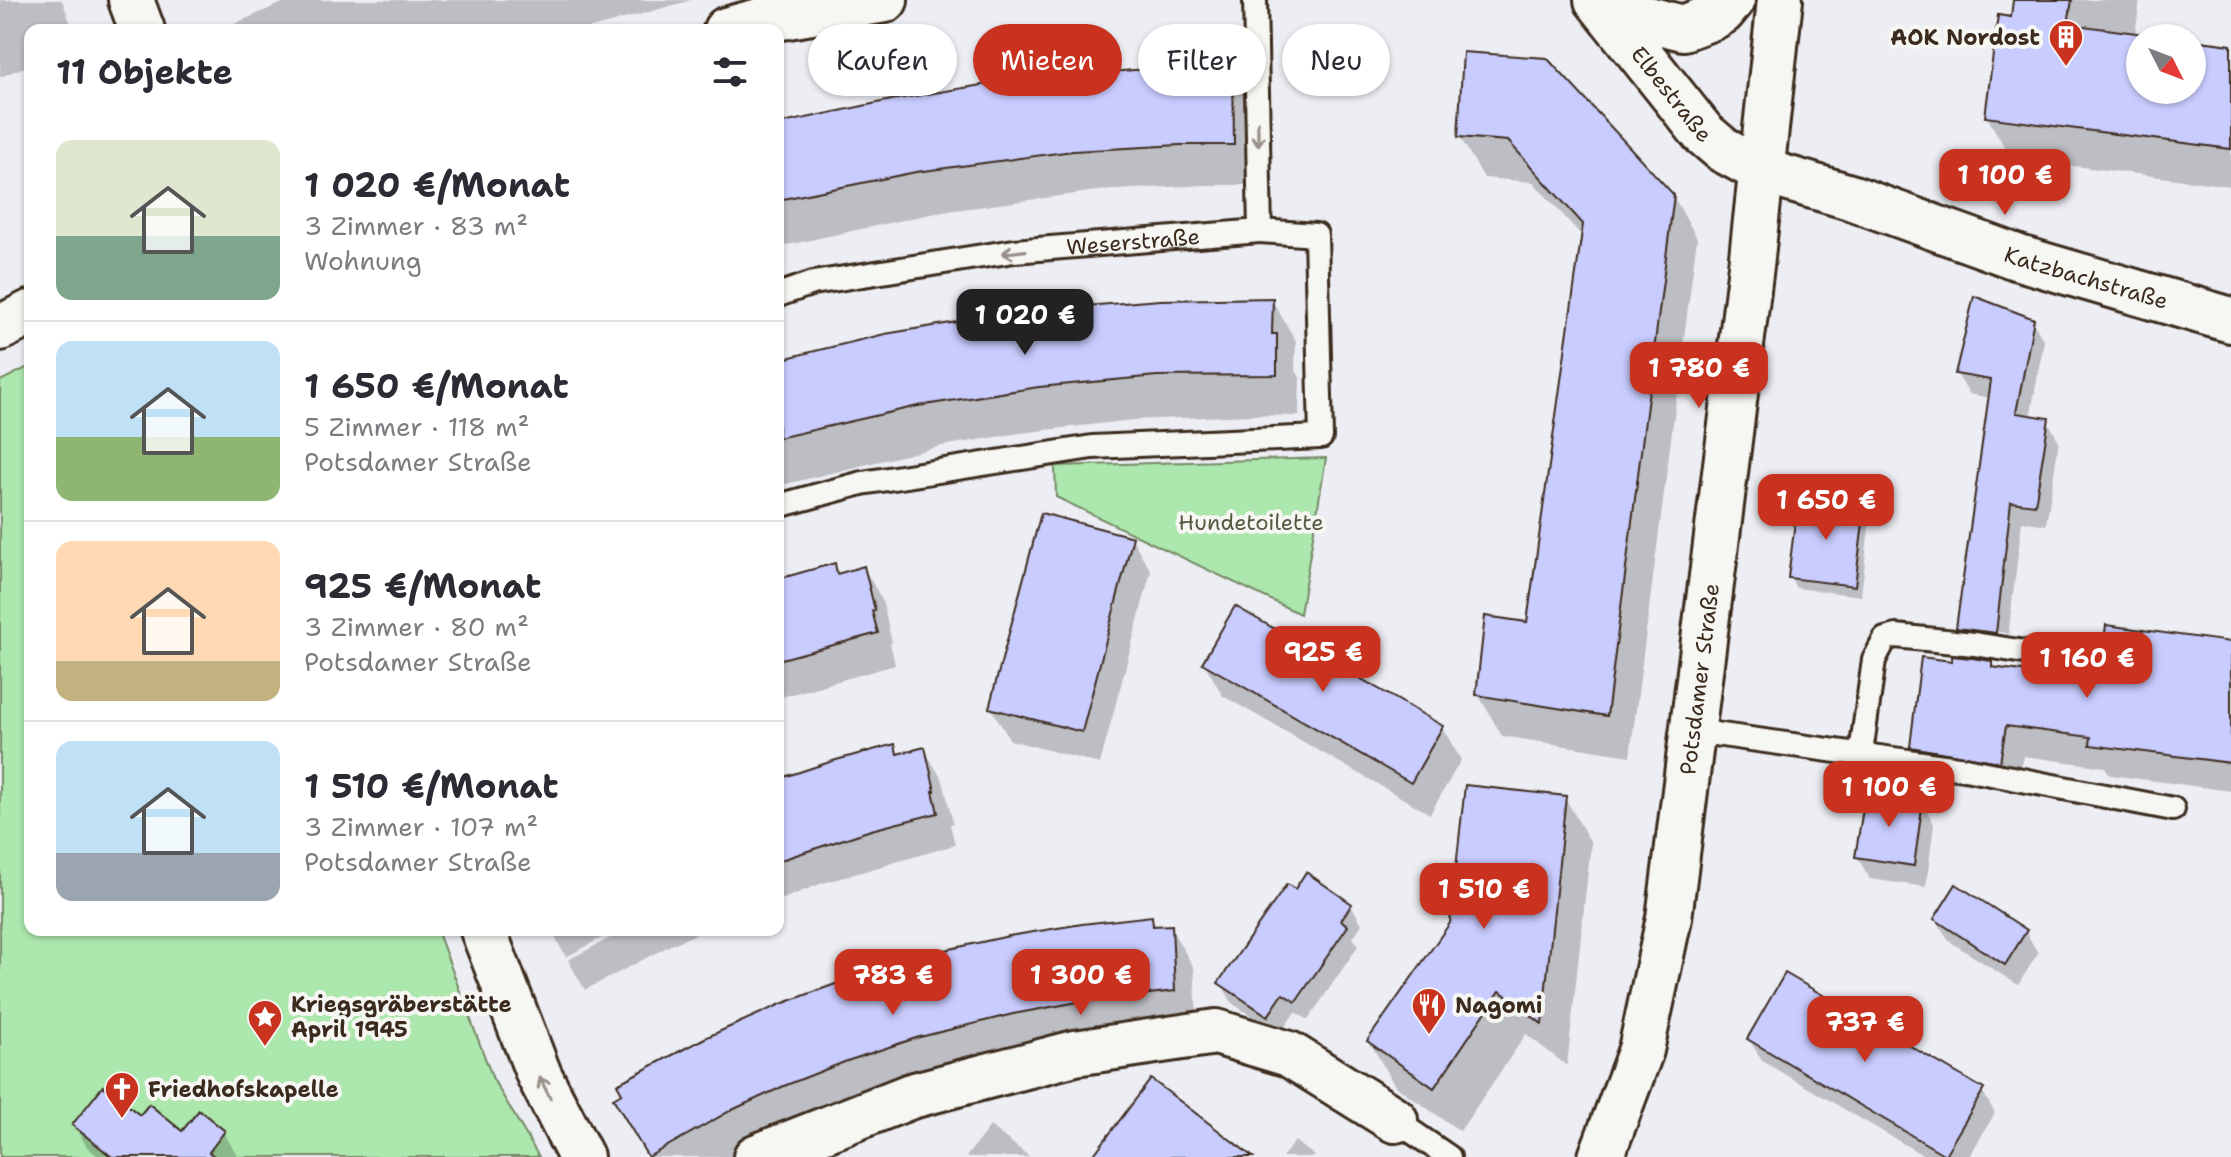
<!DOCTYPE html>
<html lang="de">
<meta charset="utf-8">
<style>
:root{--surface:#fff;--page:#f7f7f7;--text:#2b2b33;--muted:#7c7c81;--line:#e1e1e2;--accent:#c8321e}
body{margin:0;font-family:"Shantell Sans",sans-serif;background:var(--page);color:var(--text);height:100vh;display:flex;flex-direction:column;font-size:30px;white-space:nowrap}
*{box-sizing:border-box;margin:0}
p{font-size:26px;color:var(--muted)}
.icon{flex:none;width:44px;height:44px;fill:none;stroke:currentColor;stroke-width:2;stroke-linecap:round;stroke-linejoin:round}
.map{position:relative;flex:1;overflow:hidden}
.drawer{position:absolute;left:24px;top:24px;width:760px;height:912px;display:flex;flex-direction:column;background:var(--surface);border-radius:16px;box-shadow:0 2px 6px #0004}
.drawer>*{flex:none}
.hud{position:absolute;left:808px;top:24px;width:760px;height:72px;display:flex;gap:16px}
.needle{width:52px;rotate:132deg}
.controls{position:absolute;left:2126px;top:24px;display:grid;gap:16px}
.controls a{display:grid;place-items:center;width:80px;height:80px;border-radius:50%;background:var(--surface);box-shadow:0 2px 6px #0004;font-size:40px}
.price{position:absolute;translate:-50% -68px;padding:0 18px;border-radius:16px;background:var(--accent);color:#fff;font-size:26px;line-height:52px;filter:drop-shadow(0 2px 4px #0008)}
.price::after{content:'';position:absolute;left:50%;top:48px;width:24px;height:18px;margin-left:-12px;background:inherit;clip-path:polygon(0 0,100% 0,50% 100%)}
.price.on{background:#222;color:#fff}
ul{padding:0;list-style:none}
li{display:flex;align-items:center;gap:24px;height:200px;padding:0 32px}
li+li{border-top:2px solid var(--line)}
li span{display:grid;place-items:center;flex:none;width:224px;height:160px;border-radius:16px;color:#555}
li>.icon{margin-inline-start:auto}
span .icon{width:96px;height:96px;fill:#fffc;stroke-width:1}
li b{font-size:34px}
h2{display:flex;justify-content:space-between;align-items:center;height:96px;padding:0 32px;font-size:34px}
.tag{padding:0 28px;border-radius:36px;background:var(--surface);box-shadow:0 2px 6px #0004;font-size:28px;line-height:72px}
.tag.on{background:var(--accent);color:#fff}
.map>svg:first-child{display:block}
.green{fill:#ace7ad;stroke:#748866;stroke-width:2}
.shadow{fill:#0003;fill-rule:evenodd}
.building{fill:#c9ccfe;stroke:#3b2a1e;stroke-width:2}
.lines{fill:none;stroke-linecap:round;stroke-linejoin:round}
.service-casing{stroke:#3b2a1e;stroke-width:28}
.minor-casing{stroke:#3b2a1e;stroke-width:50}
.tertiary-casing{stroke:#3b2a1e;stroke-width:50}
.service{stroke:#f6f6f2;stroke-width:22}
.minor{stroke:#f6f6f2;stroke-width:44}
.tertiary{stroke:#f6f6f2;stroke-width:44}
.oneway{stroke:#989088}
.labels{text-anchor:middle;stroke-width:8;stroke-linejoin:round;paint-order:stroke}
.poi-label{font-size:22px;font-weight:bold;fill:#3b2a1e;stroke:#f6f6f2;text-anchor:start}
.street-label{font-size:22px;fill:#3b2a1e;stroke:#f6f6f2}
.park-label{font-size:22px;fill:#575942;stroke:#f6f6f2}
</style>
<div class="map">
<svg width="2231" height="1157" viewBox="0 0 2231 1157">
<rect width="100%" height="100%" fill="#edeef4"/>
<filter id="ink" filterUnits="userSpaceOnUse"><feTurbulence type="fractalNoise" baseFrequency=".0125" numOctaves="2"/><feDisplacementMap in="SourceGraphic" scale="16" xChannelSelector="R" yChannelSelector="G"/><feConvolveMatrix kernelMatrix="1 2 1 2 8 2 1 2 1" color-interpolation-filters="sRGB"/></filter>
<g filter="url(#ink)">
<g class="green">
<polygon points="30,366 30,930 437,930 493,1079 539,1157 0,1157 0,381"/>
<polygon points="1326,458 1300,614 1056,497 1055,466"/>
</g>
<g class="shadow">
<polygon points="0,0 62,0 73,30 30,30 30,75 27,66 0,77"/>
<polygon points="289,0 692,0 584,30 228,30 227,27"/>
<polygon points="2015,0 2140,0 2135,35 2158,38 2140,38 2140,90 2192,90 2192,42 2231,47 2231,186 2011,158 1987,117 2012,19"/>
<polygon points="1465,54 1673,196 1697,238 1630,756 1502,736 1478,694 1529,624 1583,237 1533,182 1484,178 1460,137"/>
<polygon points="1232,69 1256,110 1256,185 1205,185 1097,191 940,212 778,247 778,127"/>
<polygon points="1272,300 1296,341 1295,369 1300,377 1299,416 1253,415 1133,420 1020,433 942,446 778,486 778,362"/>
<path d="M 2032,321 L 2044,341 L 2030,418 L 2047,420 L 2059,441 L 2046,525 L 2022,521 L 2006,653 L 1970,648 L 1958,628 L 1990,398 L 1969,394 L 1957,374 ZM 1969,628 L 2006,633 L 2005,637 L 1969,632 Z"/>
<polygon points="1864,509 1870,519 1861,596 1796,588 1790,577"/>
<polygon points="1132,539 1151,571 1100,764 1010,740 991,708"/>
<polygon points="834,566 839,575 864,568 882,600 892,642 890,643 895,665 778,698 778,583"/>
<polygon points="2231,644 2231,791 2110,775 2105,767 2023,756 2017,792 1929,778 1912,747 1953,664 1991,663 1995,669 2101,683"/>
<polygon points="1204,663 1442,727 1461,760 1430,814 1223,696"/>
<polygon points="894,746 899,756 924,749 943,781 953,823 950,824 955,845 820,884 778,901 778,781"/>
<polygon points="1565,798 1591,843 1567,1066 1526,1034 1460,1131 1395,1086 1369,1041"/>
<polygon points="1922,801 1934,824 1926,887 1870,879 1857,857"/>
<polygon points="1295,891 1351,905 1362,924 1353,938 1358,946 1308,1020 1295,1012 1279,1035 1232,1003 1221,983"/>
<polygon points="1151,918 1157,928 1170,927 1194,968 1198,1032 744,1157 649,1157 615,1099"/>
<polygon points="1936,919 2025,931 2038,953 2018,985 1949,941"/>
<polygon points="551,930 616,930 566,957"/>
<polygon points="625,930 705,930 671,945 585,990 568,960"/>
<polygon points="1749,1039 1982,1091 1995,1113 1969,1157 1926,1157 1762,1061"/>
<polygon points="199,1113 224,1133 237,1155 235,1157 99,1157 87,1147 74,1125 140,1118 183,1133"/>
<polygon points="990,1126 1030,1157 966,1157"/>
<polygon points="1295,1141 1316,1157 1282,1157"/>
</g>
<g class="building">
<polygon points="2013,0 2072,0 2068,24 2174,38 2140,38 2140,90 2192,90 2192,40 2231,45 2231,149 1985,117 1998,15 2011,17"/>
<polygon points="1463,52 1547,58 1674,195 1607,716 1476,695 1485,616 1527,622 1583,224 1508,141 1458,137"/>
<polygon points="1233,67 1234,145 1180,145 1073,151 916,172 778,200 778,124 891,100 1006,81 1134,70"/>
<polygon points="1974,296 2034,319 2016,413 2049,418 2035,505 2011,502 1996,633 1956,628 1991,380 1955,374"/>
<polygon points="1273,298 1272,334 1277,334 1277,375 1157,376 1039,387 918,406 778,438 778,360 885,334 987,317 1035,310 1160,300"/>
<polygon points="1798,498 1865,507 1855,586 1788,578"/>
<polygon points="1041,513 1133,537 1082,732 989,708"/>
<polygon points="835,563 837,574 864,566 875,610 872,611 878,633 778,660 778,579"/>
<polygon points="1235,606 1443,726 1411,783 1202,663"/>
<polygon points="2106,625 2231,642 2231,763 2090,745 2091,737 2006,726 2000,762 1910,747 1921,657 1952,661 1952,656 1972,658 1992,661 1992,667 2099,681"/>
<polygon points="895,744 897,754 925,747 935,791 933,791 938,813 871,830 778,861 778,779 836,760"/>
<polygon points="1465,785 1566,796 1542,1024 1500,991 1434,1088 1367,1041 1450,923"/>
<polygon points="1866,791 1923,800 1914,866 1855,857"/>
<polygon points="1306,872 1352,904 1341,920 1348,926 1296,1002 1283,994 1268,1016 1218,983 1287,884 1295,889"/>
<polygon points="1956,884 2027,930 2005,965 1934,919"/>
<polygon points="1152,916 1153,926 1172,925 1175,991 1078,1002 1013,1014 916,1038 847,1061 784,1086 730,1111 648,1157 613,1098 622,1093 617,1084 705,1038 781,1004 860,975 936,952 1009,936 1082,924"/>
<polygon points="1785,973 1984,1089 1945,1155 1747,1039"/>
<polygon points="1151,1079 1253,1157 1092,1157"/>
<polygon points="103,1086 140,1115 149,1104 182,1131 199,1110 225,1131 209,1152 215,1157 112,1157 72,1125"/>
</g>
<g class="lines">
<g class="service-casing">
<g id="service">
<path id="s1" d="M 778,295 L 813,283 L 1014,251 L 1260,231 L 1255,0"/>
<polyline points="778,506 862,483 1092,447 1321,437 1316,235 1260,231"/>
<polyline points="1693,731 1965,769 2173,809"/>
<polyline points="1861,753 1874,660 1885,639 1896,636 1974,644 2043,655"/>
<polyline points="1395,1120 1449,1157"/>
</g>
</g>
<g class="minor-casing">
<g id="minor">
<polyline points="131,0 142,30"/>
<path id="s2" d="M 1597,0 L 1703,133 L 1723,150 L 1762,171 L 1850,197 L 2019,258 L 2231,320"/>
<polyline points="1608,0 1633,15 1683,28 1713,17 1722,12 1732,0"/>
<polyline points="726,30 763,20 885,0"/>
<polyline points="0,328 30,313"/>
<polyline points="483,930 539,1075 581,1157"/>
<polyline points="756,1157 911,1096 1075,1053 1216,1032 1289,1054 1395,1120"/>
</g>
</g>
<g class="tertiary-casing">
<g id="tertiary">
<path id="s3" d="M 1601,1157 L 1641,1050 L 1669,918 L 1751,266 L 1780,0"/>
</g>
</g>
<use href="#service" class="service"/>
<use href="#minor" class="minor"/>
<use href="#tertiary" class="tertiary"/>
</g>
<defs><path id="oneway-shaft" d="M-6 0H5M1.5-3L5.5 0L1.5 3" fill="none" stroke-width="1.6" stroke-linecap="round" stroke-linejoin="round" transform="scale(2)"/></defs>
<g class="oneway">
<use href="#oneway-shaft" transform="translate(1258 134) rotate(89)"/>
<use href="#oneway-shaft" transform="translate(1014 252) rotate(173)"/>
<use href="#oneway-shaft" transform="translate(545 1088) rotate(-117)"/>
</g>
</g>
<defs>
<g id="building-pin" transform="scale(1.8)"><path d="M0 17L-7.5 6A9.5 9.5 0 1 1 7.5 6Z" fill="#c8321e" stroke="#f6f6f2"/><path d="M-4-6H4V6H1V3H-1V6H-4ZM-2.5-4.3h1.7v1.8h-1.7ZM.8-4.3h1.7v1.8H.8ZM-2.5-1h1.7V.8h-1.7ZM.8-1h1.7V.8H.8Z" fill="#fff"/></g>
<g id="restaurant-pin" transform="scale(1.8)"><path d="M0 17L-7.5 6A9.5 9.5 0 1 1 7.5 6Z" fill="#c8321e" stroke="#f6f6f2"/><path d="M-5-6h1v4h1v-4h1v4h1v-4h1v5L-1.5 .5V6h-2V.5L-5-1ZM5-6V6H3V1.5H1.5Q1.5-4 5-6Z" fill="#fff"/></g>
<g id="sight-pin" transform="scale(1.8)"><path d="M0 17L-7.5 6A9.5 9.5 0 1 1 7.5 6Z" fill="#c8321e" stroke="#f6f6f2"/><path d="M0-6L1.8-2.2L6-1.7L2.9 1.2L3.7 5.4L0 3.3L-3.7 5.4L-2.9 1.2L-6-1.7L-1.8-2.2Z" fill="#fff"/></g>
<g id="church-pin" transform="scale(1.8)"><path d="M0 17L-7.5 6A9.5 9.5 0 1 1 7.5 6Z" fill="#c8321e" stroke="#f6f6f2"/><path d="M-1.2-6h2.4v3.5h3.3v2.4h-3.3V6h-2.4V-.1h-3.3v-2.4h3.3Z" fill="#fff"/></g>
</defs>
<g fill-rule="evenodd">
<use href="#building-pin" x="2066" y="37"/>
<use href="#restaurant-pin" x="1429" y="1005"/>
<use href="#sight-pin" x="265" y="1017"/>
<use href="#church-pin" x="122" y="1089"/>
</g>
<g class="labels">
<g class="poi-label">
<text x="2040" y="45" text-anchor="end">AOK Nordost</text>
<text x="291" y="1012">Kriegsgräberstätte<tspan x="291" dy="25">April 1945</tspan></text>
<text x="1455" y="1013">Nagomi</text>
<text x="148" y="1097">Friedhofskapelle</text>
</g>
<g class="street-label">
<text dy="8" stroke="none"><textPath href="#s2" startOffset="120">Elbestraße</textPath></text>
<text dy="8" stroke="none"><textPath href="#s1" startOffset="360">Weserstraße</textPath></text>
<text dy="8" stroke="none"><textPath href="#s2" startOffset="582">Katzbachstraße</textPath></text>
<text dy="8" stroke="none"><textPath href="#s3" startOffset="490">Potsdamer Straße</textPath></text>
</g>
<g class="park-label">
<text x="1251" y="530">Hundetoilette</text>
</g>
</g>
</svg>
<div class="controls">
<a><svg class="needle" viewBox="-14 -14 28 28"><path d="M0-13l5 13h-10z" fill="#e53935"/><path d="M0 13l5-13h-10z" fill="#7c7c81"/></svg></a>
</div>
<b class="price" style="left:2005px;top:217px">1 100 €</b>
<b class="price on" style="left:1025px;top:357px">1 020 €</b>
<b class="price" style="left:1699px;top:410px">1 780 €</b>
<b class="price" style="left:1826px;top:542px">1 650 €</b>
<b class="price" style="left:1323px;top:694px">925 €</b>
<b class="price" style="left:2087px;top:700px">1 160 €</b>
<b class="price" style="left:1889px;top:829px">1 100 €</b>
<b class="price" style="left:1484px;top:931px">1 510 €</b>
<b class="price" style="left:893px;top:1017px">783 €</b>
<b class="price" style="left:1081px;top:1017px">1 300 €</b>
<b class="price" style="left:1865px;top:1064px">737 €</b>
<div class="hud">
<a class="tag">Kaufen</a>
<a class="tag on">Mieten</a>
<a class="tag">Filter</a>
<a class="tag">Neu</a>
</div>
<section class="drawer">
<h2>11 Objekte<svg class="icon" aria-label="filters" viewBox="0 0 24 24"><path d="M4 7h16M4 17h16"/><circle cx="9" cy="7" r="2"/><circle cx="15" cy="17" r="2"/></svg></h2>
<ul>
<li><span style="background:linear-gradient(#dfe7d0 60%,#7fa58c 0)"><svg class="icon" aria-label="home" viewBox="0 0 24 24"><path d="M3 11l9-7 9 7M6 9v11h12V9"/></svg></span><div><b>1 020 €/Monat</b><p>3 Zimmer · 83 m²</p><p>Wohnung</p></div></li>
<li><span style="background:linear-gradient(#bfe0f5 60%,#8fb573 0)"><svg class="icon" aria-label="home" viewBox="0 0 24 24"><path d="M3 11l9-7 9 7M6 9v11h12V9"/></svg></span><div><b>1 650 €/Monat</b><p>5 Zimmer · 118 m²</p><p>Potsdamer Straße</p></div></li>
<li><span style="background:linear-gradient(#ffd9b3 75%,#c2b280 0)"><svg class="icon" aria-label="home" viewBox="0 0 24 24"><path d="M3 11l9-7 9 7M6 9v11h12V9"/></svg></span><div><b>925 €/Monat</b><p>3 Zimmer · 80 m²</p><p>Potsdamer Straße</p></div></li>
<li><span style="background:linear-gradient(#bfe0f5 70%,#9aa5b1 0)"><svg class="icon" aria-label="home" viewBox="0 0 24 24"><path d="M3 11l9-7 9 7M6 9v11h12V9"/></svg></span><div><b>1 510 €/Monat</b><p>3 Zimmer · 107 m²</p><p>Potsdamer Straße</p></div></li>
</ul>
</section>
</div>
